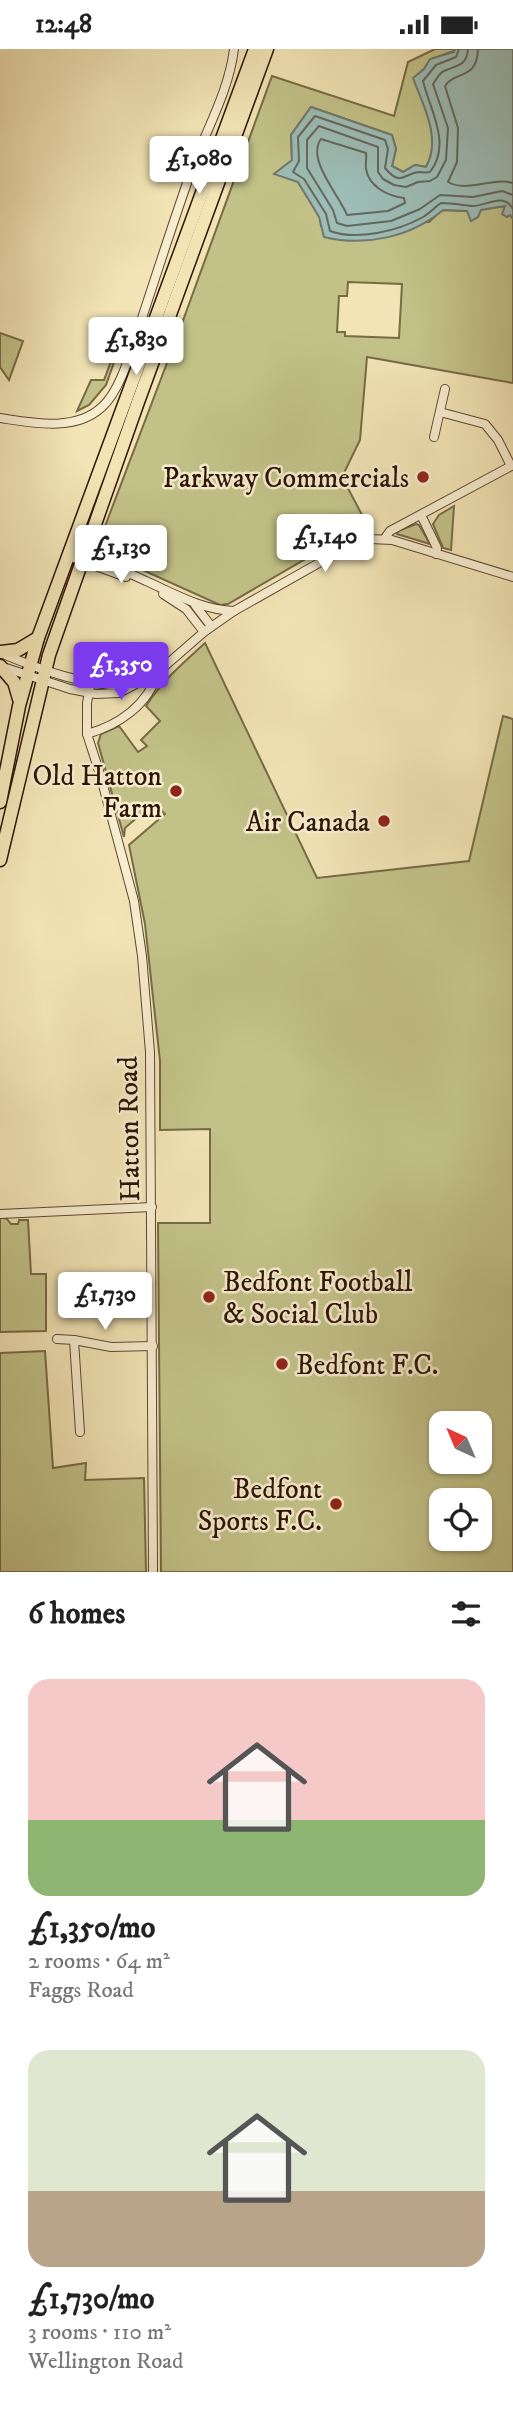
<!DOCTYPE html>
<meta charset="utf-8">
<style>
:root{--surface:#fff;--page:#f2f2f2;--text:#222;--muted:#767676;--accent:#7c3aed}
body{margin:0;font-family:"IM FELL DW Pica",serif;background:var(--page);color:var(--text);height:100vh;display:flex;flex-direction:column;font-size:26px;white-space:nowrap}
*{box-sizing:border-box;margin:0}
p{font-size:23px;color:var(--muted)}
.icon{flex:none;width:38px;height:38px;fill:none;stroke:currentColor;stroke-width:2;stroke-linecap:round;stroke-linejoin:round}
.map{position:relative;height:1523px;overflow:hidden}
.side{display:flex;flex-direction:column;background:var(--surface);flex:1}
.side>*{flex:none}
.needle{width:46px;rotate:316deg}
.controls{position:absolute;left:429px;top:1362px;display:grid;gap:14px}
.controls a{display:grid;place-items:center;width:63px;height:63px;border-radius:14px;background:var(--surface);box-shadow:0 2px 5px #0004;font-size:35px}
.price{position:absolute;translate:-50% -60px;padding:0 16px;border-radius:7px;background:#fff;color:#222;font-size:23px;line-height:46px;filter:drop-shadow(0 2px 4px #0008)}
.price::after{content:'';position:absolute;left:50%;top:42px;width:21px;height:16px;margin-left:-10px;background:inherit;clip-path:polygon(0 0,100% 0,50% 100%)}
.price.on{background:var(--accent);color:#fff}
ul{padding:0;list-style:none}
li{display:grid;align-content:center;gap:14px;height:371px;padding:0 28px}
li span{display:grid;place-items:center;height:217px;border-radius:21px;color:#555}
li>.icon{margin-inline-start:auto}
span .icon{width:126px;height:126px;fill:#fffc;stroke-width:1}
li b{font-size:30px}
h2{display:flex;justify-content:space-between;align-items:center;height:84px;padding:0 28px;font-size:30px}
.status{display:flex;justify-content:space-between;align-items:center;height:49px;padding:0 35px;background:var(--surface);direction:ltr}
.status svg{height:19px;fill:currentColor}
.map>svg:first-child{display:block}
.green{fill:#c2c288;stroke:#776a46;stroke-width:2;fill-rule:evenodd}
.water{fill:#9dbdb6;stroke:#70796f;stroke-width:2}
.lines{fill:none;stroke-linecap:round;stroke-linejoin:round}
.shore{stroke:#64685e;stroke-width:2}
.minor-casing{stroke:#5e4731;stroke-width:10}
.highway-casing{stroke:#2c1305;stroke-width:15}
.minor{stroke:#f7edcf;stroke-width:8}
.highway{stroke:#f2e4b5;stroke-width:12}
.poi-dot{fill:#8f2418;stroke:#f7edcf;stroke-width:2.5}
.labels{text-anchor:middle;stroke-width:5;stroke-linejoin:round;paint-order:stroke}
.poi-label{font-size:28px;fill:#2c1305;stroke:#f7edcf;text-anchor:end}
.street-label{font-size:28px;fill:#2c1305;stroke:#f7edcf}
</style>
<div class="status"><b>12:48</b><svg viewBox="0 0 49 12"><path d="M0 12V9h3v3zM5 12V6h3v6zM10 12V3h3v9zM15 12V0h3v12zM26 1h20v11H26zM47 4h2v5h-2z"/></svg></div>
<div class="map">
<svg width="513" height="1523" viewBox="0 0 513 1523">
<rect width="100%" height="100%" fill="#f2e4b5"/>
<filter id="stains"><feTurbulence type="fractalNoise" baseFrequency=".00286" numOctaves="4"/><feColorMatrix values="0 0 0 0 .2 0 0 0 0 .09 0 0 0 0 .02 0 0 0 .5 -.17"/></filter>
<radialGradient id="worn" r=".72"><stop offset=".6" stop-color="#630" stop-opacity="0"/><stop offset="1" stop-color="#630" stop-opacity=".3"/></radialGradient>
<g class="green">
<path d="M 435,0 L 455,0 L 454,2 L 431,10 L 424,20 L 414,29 C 424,56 442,90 426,118 L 415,116 L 403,123 L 392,117 L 396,100 L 392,86 L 311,58 L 291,86 L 292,111 L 298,133 L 320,168 L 321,177 L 429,173 L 442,161 L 467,162 L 506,157 L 513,170 L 513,334 L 367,308 L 360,391 L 342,428 L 370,481 L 328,497 L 228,555 L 220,556 L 127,514 L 104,480 L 181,277 L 272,27 L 394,67 L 408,13 ZM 348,233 L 402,235 L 399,289 L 345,287 L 345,283 L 337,283 L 339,247 L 347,247 Z"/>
<polygon points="129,271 106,336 89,356 77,362 91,331 104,331 117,296 107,292"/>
<polygon points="0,284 23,292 9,331 0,318"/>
<polygon points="454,457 451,501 443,499 433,475 439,466"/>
<polygon points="416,475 419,476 430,495 397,485 398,482"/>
<path d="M 205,594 L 317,829 L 469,812 L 503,667 L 513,670 L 513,1523 L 161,1523 L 158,1174 L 210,1174 L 210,1080 L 160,1081 L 160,1012 L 145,875 L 129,796 L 165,765 L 154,754 L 125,779 L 124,788 L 98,694 L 101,685 L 119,677 L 138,703 L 147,697 L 141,691 L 160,672 L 146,657 C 162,632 183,614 205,594 ZM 441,1374 L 480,1374 L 480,1412 L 441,1412 ZM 441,1451 L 480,1451 L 480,1489 L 441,1489 Z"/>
<polygon points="0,1167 7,1170 11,1175 18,1175 19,1171 28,1171 31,1225 46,1225 46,1282 0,1283"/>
<polygon points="45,1302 53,1419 86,1414 85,1431 144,1429 146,1523 0,1523 0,1304"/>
</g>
<path class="water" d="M 455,0 L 513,0 L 513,170 L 510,166 L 507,168 L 502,165 L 505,157 L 481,161 L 478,168 L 471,172 L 467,162 L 443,161 C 411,188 365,198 324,188 L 319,168 L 298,133 L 274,125 L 292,111 L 291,86 L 311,58 L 392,86 L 396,100 L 392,117 L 403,123 L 415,116 L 426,118 C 442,90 423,56 413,29 L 424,20 L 430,10 L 454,3 Z"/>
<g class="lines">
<g class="shore">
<path d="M 459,0 L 456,8 L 436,16 L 423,32 C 430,61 452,95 430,123 C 426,124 422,123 418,123 C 403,125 401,138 385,119 L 388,100 L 385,91 L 315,67 L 298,88 L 299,112 L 293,123 L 304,130 L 326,165 L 330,182 C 357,192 398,182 423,168 C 430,164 435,158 441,154 C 451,154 462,156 471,157 C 486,158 503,142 513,160"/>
<path d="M 468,0 C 467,17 457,16 444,22 C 439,24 437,30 433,35 L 448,79 L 446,111 L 437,128 L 430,132 L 418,133 L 406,138 L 394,136 L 383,130 L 378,123 L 378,98 L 319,77 L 307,91 L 307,119 L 333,161 L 337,174 L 347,177 L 391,172 L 420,160 L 440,146 L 473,148 L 502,142 L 513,146"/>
<path d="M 478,0 C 477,32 455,21 445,37 L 458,79 L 457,113 L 448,133 C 467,144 492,128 513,134"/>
<path d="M 321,90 L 366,104 C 367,109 365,114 366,120 C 369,138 388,147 404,149 L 405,154 L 388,162 L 347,166 C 339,146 306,110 321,90 Z"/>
</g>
<g class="minor-casing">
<g id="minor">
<polyline points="440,363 485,375 498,391 511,417"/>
<path d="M 0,369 C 33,374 75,383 102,358 C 122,340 132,297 141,272 C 158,221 174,170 192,120 C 206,81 229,42 234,0"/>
<polyline points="434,388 445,340"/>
<polyline points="421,466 437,499 436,505"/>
<polyline points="96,477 99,495 108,514"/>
<polyline points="385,489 390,482 513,416"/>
<path d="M 71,499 C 96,509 121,520 146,532 C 175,545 202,561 234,562"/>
<polyline points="68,507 126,528"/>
<polyline points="163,545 186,560 204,583"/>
<polyline points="195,556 211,577"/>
<path d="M 3,605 C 41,621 90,639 132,636"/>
<polyline points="3,618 70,640 96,645 119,644 158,623 204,583 234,562 349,497 370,490 392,491 513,528"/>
<polyline points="91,632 87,654 87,685 100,725 134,852 142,907 150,1003 153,1523"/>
<path d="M 87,685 C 119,676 148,656 158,623"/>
<polyline points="0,1165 152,1158"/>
<polyline points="57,1290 74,1291 111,1298 153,1297"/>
<polyline points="74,1291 80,1383"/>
</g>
</g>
<g class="highway-casing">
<g id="highway">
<polyline points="0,603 18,601 38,589"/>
<polyline points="0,617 14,633 19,650"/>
<polyline points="0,753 19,657 38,589 255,0"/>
<polyline points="0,811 49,606 138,353 267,0"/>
</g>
</g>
<use href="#minor" class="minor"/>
<use href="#highway" class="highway"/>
</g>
<g class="poi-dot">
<circle cx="423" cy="428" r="7"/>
<circle cx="176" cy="742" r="7"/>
<circle cx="384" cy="772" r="7"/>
<circle cx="209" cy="1248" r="7"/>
<circle cx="282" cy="1315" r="7"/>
<circle cx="336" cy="1455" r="7"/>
</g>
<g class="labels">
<g class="poi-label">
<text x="409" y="438">Parkway Commercials</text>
<text x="162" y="736">Old Hatton<tspan x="162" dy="32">Farm</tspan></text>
<text x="370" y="782">Air Canada</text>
<text x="223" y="1242" text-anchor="start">Bedfont Football<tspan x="223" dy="32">&amp; Social Club</tspan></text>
<text x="296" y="1325" text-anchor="start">Bedfont F.C.</text>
<text x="322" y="1449">Bedfont<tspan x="322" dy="32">Sports F.C.</tspan></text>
</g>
<g class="street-label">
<text transform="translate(128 1080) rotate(-91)" y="10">Hatton Road</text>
</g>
</g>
<rect width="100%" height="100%" filter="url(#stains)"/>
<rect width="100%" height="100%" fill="url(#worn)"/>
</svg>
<div class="controls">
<a><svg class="needle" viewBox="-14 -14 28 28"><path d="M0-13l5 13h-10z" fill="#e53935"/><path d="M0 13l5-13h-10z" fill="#767676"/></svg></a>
<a><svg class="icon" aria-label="locate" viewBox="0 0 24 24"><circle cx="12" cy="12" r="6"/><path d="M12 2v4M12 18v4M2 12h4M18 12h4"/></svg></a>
</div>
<b class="price" style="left:199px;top:147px">£1,080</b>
<b class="price" style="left:136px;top:328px">£1,830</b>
<b class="price" style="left:325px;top:525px">£1,140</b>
<b class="price" style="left:121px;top:536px">£1,130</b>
<b class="price on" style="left:121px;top:653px">£1,350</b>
<b class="price" style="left:105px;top:1283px">£1,730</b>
</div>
<section class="side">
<h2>6 homes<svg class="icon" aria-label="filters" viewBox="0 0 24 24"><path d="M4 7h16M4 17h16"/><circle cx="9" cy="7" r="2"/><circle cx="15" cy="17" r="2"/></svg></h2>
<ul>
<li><span style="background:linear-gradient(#f6c9c9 65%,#8fb573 0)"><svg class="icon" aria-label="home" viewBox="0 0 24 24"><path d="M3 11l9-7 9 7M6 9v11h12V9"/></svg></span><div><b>£1,350/mo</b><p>2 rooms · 64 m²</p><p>Faggs Road</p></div></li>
<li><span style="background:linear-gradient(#dfe7d0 65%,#b9a48a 0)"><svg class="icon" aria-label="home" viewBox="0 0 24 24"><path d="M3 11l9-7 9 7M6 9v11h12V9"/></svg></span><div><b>£1,730/mo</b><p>3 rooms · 110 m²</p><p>Wellington Road</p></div></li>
</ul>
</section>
